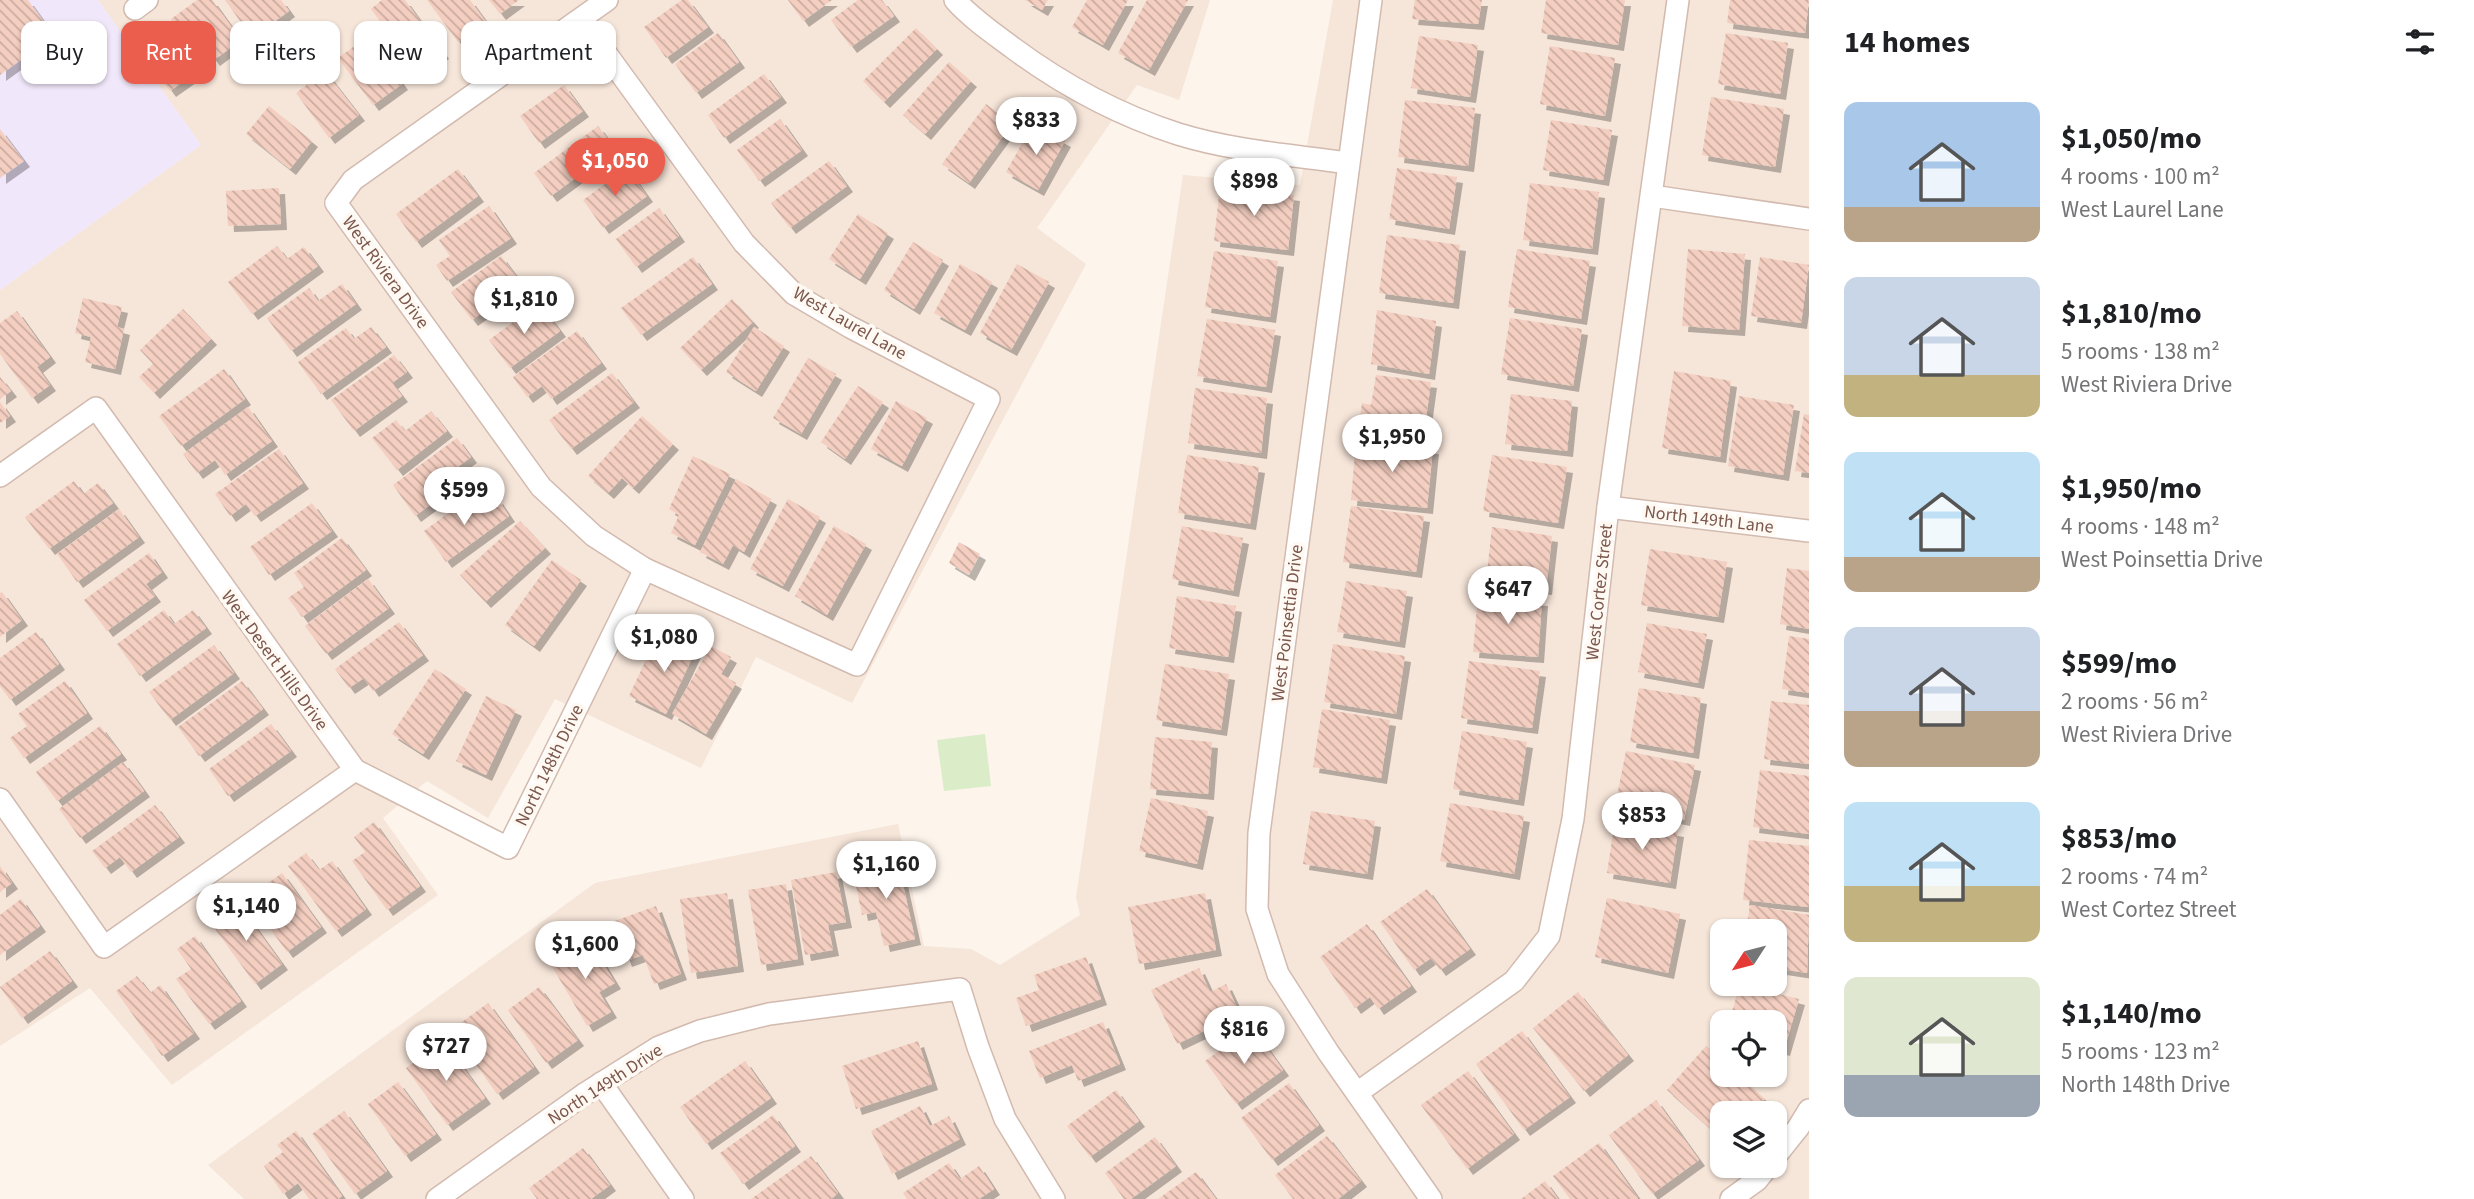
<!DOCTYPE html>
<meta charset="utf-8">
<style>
:root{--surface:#fff;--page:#f6f6f6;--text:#202124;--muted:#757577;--accent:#eb5d4d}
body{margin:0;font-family:"Source Sans 3",sans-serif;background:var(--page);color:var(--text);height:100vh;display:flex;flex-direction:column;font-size:26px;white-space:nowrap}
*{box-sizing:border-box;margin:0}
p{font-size:23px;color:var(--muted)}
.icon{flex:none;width:38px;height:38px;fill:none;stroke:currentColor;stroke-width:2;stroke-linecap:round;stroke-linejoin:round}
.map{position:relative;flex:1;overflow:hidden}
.details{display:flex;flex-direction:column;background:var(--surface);width:665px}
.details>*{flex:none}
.guide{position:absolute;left:21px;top:21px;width:665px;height:63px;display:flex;gap:14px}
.needle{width:46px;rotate:234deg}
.tools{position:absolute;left:1710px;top:919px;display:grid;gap:14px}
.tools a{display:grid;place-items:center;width:77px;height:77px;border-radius:14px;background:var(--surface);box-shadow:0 2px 5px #0004;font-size:35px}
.price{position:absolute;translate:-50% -60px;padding:0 16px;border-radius:24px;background:#fff;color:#222;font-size:23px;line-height:46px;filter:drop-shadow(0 2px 4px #0008)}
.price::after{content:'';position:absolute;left:50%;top:42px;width:21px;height:16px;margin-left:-10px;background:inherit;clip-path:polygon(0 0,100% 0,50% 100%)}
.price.current{background:var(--accent);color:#fff}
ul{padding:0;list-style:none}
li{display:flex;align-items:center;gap:21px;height:175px;padding:0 35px}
li span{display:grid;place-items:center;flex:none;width:196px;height:140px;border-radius:14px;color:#555}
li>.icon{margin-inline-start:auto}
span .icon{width:84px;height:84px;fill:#fffc;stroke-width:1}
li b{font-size:30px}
h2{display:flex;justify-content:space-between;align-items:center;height:84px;padding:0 35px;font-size:30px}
.tag{padding:0 24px;border-radius:14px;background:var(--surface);box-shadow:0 2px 5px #0004;font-size:24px;line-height:63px}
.tag.current{background:var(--accent);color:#fff}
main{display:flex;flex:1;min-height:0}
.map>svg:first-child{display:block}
.residential{fill:#f6e5d9;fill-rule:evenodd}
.education{fill:#f1e7fa}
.pitch{fill:#dbedc8}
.building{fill:url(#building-back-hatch);filter:url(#shadow)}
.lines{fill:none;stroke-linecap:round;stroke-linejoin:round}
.street-casing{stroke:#d2baaf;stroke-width:24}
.street{stroke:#fff;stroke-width:21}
.labels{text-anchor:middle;stroke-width:7;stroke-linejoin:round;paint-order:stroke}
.street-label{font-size:18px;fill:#7b574c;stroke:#fff9f3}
</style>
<main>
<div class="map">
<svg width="1809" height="1199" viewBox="0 0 1809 1199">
<defs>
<pattern id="building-back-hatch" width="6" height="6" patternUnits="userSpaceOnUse" patternTransform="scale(1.75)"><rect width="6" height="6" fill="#f4cfc1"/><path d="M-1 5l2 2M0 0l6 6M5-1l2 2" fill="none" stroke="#cbab9f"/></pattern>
<filter id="shadow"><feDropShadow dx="6" dy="6" stdDeviation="0" flood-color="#0004"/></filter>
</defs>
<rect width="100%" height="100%" fill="#fdf4eb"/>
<g class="residential">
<polygon points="98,0 1210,0 1179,100 1137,85 1037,228 1086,264 852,703 756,657 701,768 555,699 488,818 427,781 383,818 438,895 172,1085 90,988 0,1046 0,290 201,145"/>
<path d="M 1333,0 L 1809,0 L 1809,1199 L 244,1199 L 208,1165 L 595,883 L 898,824 L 924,946 L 971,949 L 1000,965 L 1080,915 L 1076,897 L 1183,175 L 1300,185 ZM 1722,931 L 1774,931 L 1774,984 L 1722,984 ZM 1722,1022 L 1774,1022 L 1774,1074 L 1722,1074 ZM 1722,1113 L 1774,1113 L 1774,1166 L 1722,1166 Z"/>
</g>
<polygon class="education" points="0,0 98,0 201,145 0,290"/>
<polygon class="pitch" points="985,734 991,786 944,791 937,740"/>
<g class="building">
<polygon points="0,0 28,0 54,36 0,75"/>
<polygon points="197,0 212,0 241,40 214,60 195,33 185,40 171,19"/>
<polygon points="225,0 281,0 289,11 252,38"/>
<polygon points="382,0 405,0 443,53 417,72 371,9"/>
<polygon points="427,0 470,0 486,22 458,42"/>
<polygon points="489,0 519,0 500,14"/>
<polygon points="682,0 688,0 708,27 666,58 644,27"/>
<polygon points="788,0 832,0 803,21"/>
<polygon points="858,0 882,0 894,16 851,47 831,20"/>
<polygon points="1025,0 1048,0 1042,10"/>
<polygon points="1087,0 1128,0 1103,45 1072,27"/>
<polygon points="1147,0 1188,0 1149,70 1118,53"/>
<polygon points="1415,0 1482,0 1478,24 1412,19"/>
<polygon points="1546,0 1625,0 1618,45 1541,33"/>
<polygon points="1730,0 1809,0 1805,33 1727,23"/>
<polygon points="916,28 937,49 884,102 863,81"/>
<polygon points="159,31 176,56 192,44 207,65 170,91 138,47"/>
<polygon points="718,33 739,62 696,93 675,64"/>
<polygon points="1726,33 1788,43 1780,94 1718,84"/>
<polygon points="368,36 402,84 373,105 338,58"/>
<polygon points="1419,36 1478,45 1470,97 1411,88"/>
<polygon points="1550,46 1615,58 1605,116 1540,104"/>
<polygon points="949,62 971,81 925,134 903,115"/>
<polygon points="325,71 359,115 329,138 296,93"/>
<polygon points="764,74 781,97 724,138 708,115"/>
<polygon points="564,85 583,111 539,143 520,116"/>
<polygon points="1711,97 1784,109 1775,167 1702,155"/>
<polygon points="1405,100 1475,108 1468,166 1398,157"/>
<polygon points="986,104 1012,124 969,183 942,164"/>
<polygon points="269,106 312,141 290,169 246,134"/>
<polygon points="780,119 802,150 759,181 737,150"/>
<polygon points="1551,120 1612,130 1603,180 1543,170"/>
<polygon points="1033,124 1065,141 1038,190 1006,172"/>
<polygon points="598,126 615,149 551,196 534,173"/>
<polygon points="0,129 24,161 0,178"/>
<polygon points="829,161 847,186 790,228 771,203"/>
<polygon points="627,168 647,196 603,228 583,200"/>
<polygon points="1397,168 1457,177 1449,229 1389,219"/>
<polygon points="458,169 478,196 416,242 396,214"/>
<polygon points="1530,183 1599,192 1592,249 1523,240"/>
<polygon points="1220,186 1294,195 1288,250 1214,241"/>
<polygon points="279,188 281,224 228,226 226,191"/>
<polygon points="489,206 511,238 447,281 436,265 450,256 439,240"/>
<polygon points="659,208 679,236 636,267 616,239"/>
<polygon points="858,214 888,233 860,279 829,259"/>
<polygon points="1387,235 1460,245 1453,303 1379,293"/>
<polygon points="913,242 943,260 914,309 884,290"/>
<polygon points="277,246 287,259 304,247 318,266 252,314 228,282"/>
<polygon points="1517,249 1590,261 1581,319 1508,307"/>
<polygon points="1688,249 1745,254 1739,330 1682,326"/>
<polygon points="1214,251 1278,261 1270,317 1205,307"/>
<polygon points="501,256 522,284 472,320 451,292"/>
<polygon points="693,257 712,284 641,335 621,308"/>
<polygon points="1760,257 1809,265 1801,323 1751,316"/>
<polygon points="960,264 992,282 965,330 934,313"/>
<polygon points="1017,264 1049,282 1011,350 980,333"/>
<polygon points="342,284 356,304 291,351 267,318 309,288 318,301"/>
<polygon points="83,298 122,307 117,327 124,329 115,369 85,362 91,337 75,333"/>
<polygon points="732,299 753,322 701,370 680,348"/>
<polygon points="539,303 560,331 510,368 489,340"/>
<polygon points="183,309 211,339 154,393 139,377 153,364 140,350"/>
<polygon points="1377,310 1436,321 1429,374 1371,364"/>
<polygon points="17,311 50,357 37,367 50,385 32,398 0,354 0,323"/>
<polygon points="1510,318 1582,329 1573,386 1501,374"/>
<polygon points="1207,319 1275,330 1266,387 1197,376"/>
<polygon points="371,327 386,347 321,394 298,362 346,328 354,339"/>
<polygon points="754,327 784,346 756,391 726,372"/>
<polygon points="577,331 601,363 551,399 542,386 527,397 513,377"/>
<polygon points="394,355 407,372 392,383 402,396 354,431 331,400"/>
<polygon points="808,358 836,374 801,434 773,418"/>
<polygon points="224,369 245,399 181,446 159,416"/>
<polygon points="1674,371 1731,381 1720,457 1662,448"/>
<polygon points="612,373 634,402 571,449 549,420"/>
<polygon points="1376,375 1431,382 1424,433 1359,425 1362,403 1371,405"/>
<polygon points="0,377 11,391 0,399"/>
<polygon points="858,386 883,402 845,459 821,442"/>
<polygon points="1195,388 1267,398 1261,453 1188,443"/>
<polygon points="1511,394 1572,401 1567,451 1505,444"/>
<polygon points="1739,396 1794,405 1783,475 1728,466"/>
<polygon points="896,401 927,418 902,466 871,449"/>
<polygon points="0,402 10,416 0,423"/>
<polygon points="248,407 272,441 225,475 215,460 197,473 183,454"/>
<polygon points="431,411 447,431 397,470 372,438 396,420 405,431"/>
<polygon points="1804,414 1809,415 1809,473 1795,471"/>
<polygon points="642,416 673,444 633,488 622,478 608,493 588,476"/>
<polygon points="457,438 471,457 455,469 463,481 415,516 393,485"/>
<polygon points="1356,441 1433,448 1427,508 1351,500"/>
<polygon points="279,449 303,483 255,516 246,504 230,516 215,494"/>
<polygon points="1187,455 1259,467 1250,524 1178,513"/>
<polygon points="1492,455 1567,467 1558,523 1483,511"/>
<polygon points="693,456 730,474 695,545 671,533 679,515 669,509"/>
<polygon points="736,479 771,499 744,552 733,545 723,564 700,552"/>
<polygon points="74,481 83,494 98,483 113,503 49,549 25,517"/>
<polygon points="470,497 480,511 497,498 509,516 446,562 424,531"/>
<polygon points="788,499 820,517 783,586 750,569"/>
<polygon points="312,503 332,531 269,575 250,547"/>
<polygon points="1351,506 1424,516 1416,572 1343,562"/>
<polygon points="119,509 139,537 77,582 57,554"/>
<polygon points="520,521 545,548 485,602 460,575"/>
<polygon points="834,526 866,544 827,615 795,596"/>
<polygon points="1182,526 1243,538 1233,591 1172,579"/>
<polygon points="1492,527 1552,536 1546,589 1486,581"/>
<polygon points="342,538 366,570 302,617 288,598 304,587 294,573"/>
<polygon points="959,542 980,554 969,575 949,563"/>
<polygon points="1650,549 1727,562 1718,617 1641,605"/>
<polygon points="149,553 162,572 146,584 155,596 107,631 84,600"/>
<polygon points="552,560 581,580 534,646 505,625"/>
<polygon points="1787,568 1809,571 1809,629 1780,624"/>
<polygon points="368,579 389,608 326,654 305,626"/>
<polygon points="1346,581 1407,591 1399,642 1337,632"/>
<polygon points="2,592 22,620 0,637 0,593"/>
<polygon points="1478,595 1542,600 1538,657 1473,652"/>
<polygon points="1177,596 1236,606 1228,657 1169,648"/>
<polygon points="164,610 174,624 193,610 206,628 140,676 117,644"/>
<polygon points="399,622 423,655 373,691 364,678 349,688 335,669"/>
<polygon points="1647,623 1707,634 1698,683 1638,672"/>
<polygon points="36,632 59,664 10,700 0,686 0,658"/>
<polygon points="678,633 699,643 666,714 629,696 652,647 668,655"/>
<polygon points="1789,636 1809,639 1809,693 1782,689"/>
<polygon points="1333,644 1405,656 1396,714 1324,702"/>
<polygon points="214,645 234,673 170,720 149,692"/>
<polygon points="711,646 731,657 721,674 736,683 706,734 672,714"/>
<polygon points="1469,661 1540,671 1532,728 1461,718"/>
<polygon points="1165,664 1229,674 1221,730 1156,720"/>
<polygon points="435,669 466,689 423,754 392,734"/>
<polygon points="65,681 87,713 24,758 10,738 27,726 18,714"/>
<polygon points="242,681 263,709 199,756 178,727"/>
<polygon points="1639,688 1701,698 1693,753 1630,742"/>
<polygon points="486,696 516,710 486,775 456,761"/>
<polygon points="1771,701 1809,705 1809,764 1764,759"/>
<polygon points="1322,709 1390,720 1381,778 1313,767"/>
<polygon points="271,724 291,751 228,796 209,769"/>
<polygon points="100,726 121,754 57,801 36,772"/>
<polygon points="1462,731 1527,742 1518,800 1453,789"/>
<polygon points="1155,737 1212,742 1208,794 1150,789"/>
<polygon points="1626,751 1695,765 1684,820 1615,806"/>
<polygon points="123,762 144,791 80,838 59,809"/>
<polygon points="1760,770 1809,776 1809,834 1753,827"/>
<polygon points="1151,798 1208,811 1197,864 1139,851"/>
<polygon points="1450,803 1524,816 1514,874 1440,861"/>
<polygon points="155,805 179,837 131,872 120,857 105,868 92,851"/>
<polygon points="1311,811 1375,821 1367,874 1303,864"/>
<polygon points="1615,820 1678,831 1670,883 1607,873"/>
<polygon points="374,822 420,886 387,910 352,861 365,852 354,837"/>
<polygon points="1749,840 1809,846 1809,907 1743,900"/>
<polygon points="306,853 319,870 332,861 366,909 336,931 288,866"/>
<polygon points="898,862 915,939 884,946 876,912 862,915 853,871"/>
<polygon points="0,866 12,883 0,892"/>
<polygon points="836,872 846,922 828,925 833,950 805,955 791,880"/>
<polygon points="282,873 321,927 287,952 266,923 279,914 260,889"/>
<polygon points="786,884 798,959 761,965 748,890"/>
<polygon points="1427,889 1470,949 1440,970 1431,958 1414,970 1380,922"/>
<polygon points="727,893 738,966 691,973 680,899"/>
<polygon points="1205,893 1216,950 1139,964 1128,907"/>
<polygon points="1607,898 1680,914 1668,973 1595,957"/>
<polygon points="21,899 40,926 0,955 0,915"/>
<polygon points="237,902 282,964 255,984 210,922"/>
<polygon points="1750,905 1809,915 1807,973 1774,968 1774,931 1746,931"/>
<polygon points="656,906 681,974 654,984 643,955 626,961 612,922"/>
<polygon points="1367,924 1411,986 1378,1009 1370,997 1355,1008 1320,957"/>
<polygon points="195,936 241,1001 209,1024 176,979 191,969 177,949"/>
<polygon points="589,940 615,983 599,992 611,1012 587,1026 550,963"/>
<polygon points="50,951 72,981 22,1018 0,987"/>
<polygon points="1086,957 1101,999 1026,1026 1016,998 1039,990 1034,975"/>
<polygon points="1199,968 1210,992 1226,984 1240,1014 1177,1044 1151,990"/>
<polygon points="137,976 150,993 160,985 194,1033 162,1056 116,991"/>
<polygon points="1740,984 1799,999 1784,1050 1774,1047 1774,1022 1729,1022"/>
<polygon points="539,987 578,1040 546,1063 508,1010"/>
<polygon points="1578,992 1628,1055 1584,1091 1533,1028"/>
<polygon points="488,1003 534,1067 497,1094 451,1030"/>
<polygon points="1103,1022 1120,1064 1078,1081 1072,1065 1040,1078 1029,1051"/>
<polygon points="1252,1027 1283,1070 1236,1104 1205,1061"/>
<polygon points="1522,1031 1570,1097 1524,1130 1476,1064"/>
<polygon points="444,1041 485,1098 447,1125 406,1068"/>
<polygon points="918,1041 932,1084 856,1109 842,1066"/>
<polygon points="1706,1046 1722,1060 1722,1074 1738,1074 1765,1099 1752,1113 1722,1113 1722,1139 1667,1090"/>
<polygon points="745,1061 771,1098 706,1144 680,1107"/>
<polygon points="1468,1071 1514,1134 1467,1169 1421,1105"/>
<polygon points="398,1082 436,1134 405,1156 368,1104"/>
<polygon points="1289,1083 1319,1125 1272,1160 1241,1118"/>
<polygon points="1116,1090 1139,1121 1090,1157 1067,1126"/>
<polygon points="1656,1100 1699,1160 1652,1194 1609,1135"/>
<polygon points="920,1106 930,1126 949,1116 960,1139 892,1174 871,1131"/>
<polygon points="344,1111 387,1171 355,1194 312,1134"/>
<polygon points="773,1115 795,1146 743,1184 720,1153"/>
<polygon points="296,1131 342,1196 338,1199 309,1199 298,1183 283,1194 264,1166 283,1152 277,1145"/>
<polygon points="1327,1136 1361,1181 1338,1199 1293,1199 1275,1175"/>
<polygon points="1155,1137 1176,1166 1131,1199 1124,1199 1105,1173"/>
<polygon points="1599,1143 1638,1198 1637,1199 1570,1199 1553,1176"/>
<polygon points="583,1148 610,1185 591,1199 537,1199 529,1188"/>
<polygon points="811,1156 838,1193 831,1199 751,1199"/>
<polygon points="949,1163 960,1179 979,1166 994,1189 979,1199 907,1199 903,1193"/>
<polygon points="1196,1172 1216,1199 1158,1199"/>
<polygon points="1545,1181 1558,1199 1521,1199"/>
</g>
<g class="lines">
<g class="street-casing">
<g id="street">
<path d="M 955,0 C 972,19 993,33 1013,48 C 1063,85 1119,115 1178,134 C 1233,151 1291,155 1347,163"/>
<polyline points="1371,0 1259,833 1257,909 1278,974 1328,1052 1431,1199"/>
<polyline points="135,9 147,0"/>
<polyline points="581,19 744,243 794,294 850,327 989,399 857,665 645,569 594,536 541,487 336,203 353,180 607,0"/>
<polyline points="1652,196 1809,219"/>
<polyline points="0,476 96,408 355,770 508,848 645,569"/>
<polyline points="1608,507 1809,531"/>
<polyline points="0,799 104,947 355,770"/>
<polyline points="601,1083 683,1199"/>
<polyline points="1357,1093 1514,981 1549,936 1573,819 1608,507 1678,0"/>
<polyline points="1774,1158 1798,1128 1809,1110"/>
<polyline points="437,1199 583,1095 659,1047 700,1031 769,1014 960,989 978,1047 1005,1119 1054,1199"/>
<polyline points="1731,1199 1757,1180 1768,1166"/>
</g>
</g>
<use href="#street" class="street"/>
</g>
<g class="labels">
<g class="street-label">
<text transform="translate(386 272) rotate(54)" y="6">West Riviera Drive</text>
<text transform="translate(850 323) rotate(30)" y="6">West Laurel Lane</text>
<text transform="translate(1709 519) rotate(7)" y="6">North 149th Lane</text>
<text transform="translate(1599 592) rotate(-84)" y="6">West Cortez Street</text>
<text transform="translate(1287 623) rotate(-83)" y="6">West Poinsettia Drive</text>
<text transform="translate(275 660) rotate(54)" y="6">West Desert Hills Drive</text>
<text transform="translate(549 765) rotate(-64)" y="6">North 148th Drive</text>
<text transform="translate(605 1084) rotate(-33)" y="6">North 149th Drive</text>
</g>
</g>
</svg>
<div class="tools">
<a><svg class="needle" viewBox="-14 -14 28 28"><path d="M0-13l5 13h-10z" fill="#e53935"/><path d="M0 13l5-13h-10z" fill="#757577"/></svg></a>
<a><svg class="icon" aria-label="locate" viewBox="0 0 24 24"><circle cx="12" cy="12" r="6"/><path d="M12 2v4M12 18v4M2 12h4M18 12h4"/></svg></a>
<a><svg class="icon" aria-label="layers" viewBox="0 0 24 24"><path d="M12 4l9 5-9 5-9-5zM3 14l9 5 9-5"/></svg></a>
</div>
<b class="price" style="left:1036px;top:157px">$833</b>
<b class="price current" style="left:615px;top:198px">$1,050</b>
<b class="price" style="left:1254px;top:218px">$898</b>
<b class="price" style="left:524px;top:336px">$1,810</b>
<b class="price" style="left:1392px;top:474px">$1,950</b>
<b class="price" style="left:464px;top:527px">$599</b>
<b class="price" style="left:1508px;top:626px">$647</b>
<b class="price" style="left:664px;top:674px">$1,080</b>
<b class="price" style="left:1642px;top:852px">$853</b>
<b class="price" style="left:886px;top:901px">$1,160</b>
<b class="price" style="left:246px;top:943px">$1,140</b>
<b class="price" style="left:585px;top:981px">$1,600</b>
<b class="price" style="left:1244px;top:1066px">$816</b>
<b class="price" style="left:446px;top:1083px">$727</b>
<div class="guide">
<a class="tag">Buy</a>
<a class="tag current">Rent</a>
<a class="tag">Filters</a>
<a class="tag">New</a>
<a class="tag">Apartment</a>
</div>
</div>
<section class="details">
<h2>14 homes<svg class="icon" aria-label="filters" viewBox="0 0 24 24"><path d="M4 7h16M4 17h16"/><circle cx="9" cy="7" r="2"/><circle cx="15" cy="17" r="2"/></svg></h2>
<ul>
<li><span style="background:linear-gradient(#a9c7e8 75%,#b9a48a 0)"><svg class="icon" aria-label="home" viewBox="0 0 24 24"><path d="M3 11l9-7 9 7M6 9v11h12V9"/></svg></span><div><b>$1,050/mo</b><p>4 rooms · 100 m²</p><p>West Laurel Lane</p></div></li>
<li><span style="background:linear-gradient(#c9d6e8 70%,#c2b280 0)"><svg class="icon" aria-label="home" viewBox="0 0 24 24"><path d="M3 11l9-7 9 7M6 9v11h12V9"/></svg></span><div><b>$1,810/mo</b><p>5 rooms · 138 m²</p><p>West Riviera Drive</p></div></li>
<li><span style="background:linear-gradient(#bfe0f5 75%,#b9a48a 0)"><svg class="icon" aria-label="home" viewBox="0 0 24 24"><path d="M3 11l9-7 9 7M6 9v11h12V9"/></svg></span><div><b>$1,950/mo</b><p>4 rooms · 148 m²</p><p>West Poinsettia Drive</p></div></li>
<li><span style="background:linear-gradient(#c9d6e8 60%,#b9a48a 0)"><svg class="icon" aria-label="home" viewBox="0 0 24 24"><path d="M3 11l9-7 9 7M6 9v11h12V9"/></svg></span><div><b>$599/mo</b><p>2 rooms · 56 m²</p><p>West Riviera Drive</p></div></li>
<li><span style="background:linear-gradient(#bfe0f5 60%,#c2b280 0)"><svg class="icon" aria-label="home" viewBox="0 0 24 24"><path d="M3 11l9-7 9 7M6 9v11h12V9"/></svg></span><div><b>$853/mo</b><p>2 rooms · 74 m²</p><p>West Cortez Street</p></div></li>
<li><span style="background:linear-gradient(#dfe7d0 70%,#9aa5b1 0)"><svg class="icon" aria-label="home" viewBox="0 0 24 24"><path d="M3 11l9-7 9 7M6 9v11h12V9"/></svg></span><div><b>$1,140/mo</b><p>5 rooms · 123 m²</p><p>North 148th Drive</p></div></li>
</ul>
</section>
</main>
